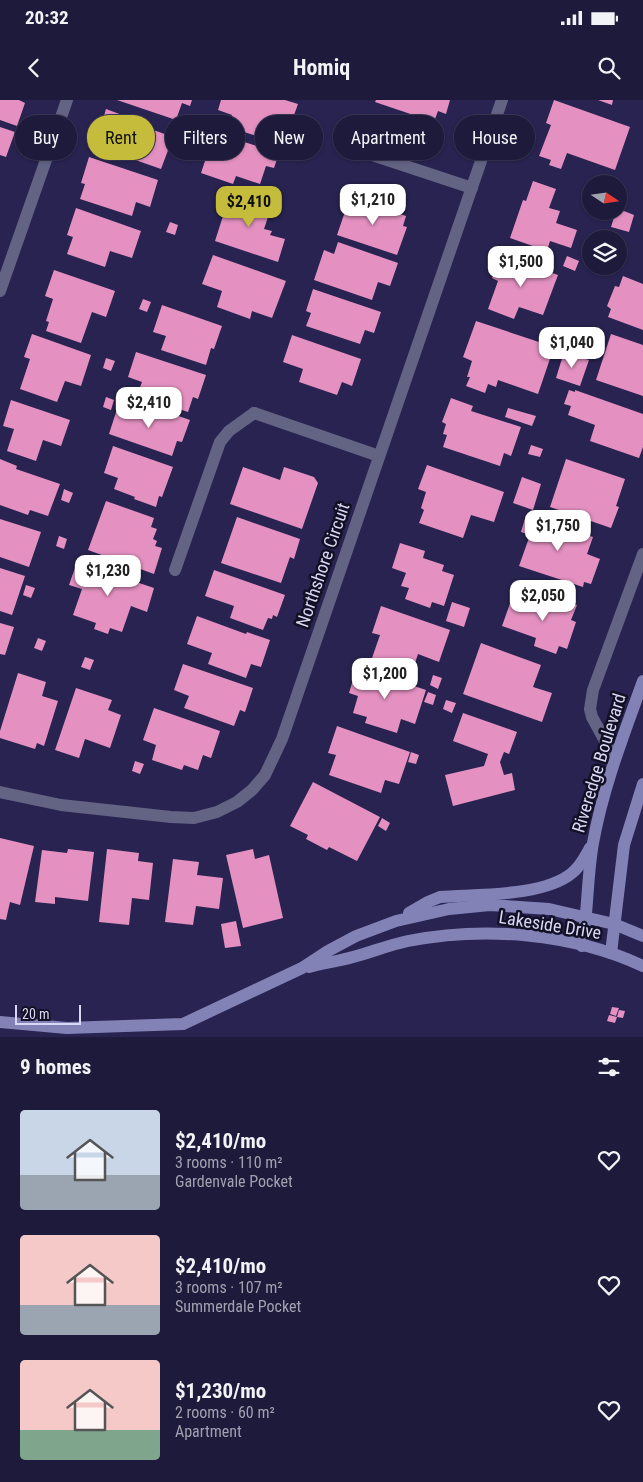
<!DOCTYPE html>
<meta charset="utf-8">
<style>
:root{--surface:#1e1a3c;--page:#262343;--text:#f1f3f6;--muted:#a1a1af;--line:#3c3856;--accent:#c6bc3c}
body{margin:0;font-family:"Roboto Condensed",sans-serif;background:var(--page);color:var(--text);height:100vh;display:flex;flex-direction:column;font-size:19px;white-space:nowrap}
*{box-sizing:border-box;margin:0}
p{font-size:16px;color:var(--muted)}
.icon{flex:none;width:28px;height:28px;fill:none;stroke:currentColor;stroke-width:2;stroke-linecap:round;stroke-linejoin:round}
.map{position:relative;height:937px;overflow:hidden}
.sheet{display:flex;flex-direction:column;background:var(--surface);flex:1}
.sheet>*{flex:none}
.hud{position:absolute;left:15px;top:15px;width:614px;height:45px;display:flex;gap:10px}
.needle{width:32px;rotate:103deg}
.fabs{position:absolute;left:582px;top:75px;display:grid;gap:10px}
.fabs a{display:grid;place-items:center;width:45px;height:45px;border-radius:50%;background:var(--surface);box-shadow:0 1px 4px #0004,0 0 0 1px var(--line);font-size:25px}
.scale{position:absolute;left:15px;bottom:12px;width:66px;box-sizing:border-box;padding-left:5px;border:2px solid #d8d8f5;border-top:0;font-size:14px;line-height:18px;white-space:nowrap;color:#d8d8f5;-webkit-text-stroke:4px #121024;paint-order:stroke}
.price{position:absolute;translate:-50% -42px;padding:0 11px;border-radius:10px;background:#fff;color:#222;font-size:16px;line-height:32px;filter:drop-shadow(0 1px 2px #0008)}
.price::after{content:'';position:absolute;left:50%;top:30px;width:15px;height:11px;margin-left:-8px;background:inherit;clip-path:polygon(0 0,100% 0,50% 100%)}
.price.current{background:var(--accent);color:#111}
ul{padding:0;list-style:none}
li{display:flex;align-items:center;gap:15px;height:125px;padding:0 20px}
li span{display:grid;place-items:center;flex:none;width:140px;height:100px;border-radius:5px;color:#555}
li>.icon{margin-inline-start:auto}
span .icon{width:60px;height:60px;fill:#fffc;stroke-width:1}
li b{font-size:21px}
h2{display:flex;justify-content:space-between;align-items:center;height:60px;padding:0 20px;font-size:21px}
.chip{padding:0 18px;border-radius:22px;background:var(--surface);box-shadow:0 1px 4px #0004,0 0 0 1px var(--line);font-size:18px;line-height:45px}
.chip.current{background:var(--accent);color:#111}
.status{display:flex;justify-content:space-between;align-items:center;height:35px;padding:0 25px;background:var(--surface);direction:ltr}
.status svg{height:14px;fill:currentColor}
header{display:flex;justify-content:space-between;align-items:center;height:65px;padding:0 20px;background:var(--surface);font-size:22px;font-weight:700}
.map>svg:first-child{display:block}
.building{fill:#e491c1}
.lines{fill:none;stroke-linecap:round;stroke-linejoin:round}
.lane{stroke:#636384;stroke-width:12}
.street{stroke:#636384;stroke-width:12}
.secondary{stroke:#8382b7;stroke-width:12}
.labels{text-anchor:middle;stroke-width:5;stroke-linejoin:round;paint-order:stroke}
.street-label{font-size:18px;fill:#d8d8f5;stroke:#121024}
</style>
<div class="status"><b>20:32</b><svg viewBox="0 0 49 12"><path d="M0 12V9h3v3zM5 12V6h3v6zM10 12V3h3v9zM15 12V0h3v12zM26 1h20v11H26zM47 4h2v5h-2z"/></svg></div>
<header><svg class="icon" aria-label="back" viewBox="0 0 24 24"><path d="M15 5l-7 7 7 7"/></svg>Homiq<svg class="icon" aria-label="search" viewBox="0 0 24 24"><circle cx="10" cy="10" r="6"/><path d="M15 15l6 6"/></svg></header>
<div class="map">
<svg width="643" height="937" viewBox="0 0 643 937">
<rect width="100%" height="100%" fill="#282350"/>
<g class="building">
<polygon points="0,0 19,0 25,3 17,26 0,20"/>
<polygon points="117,0 192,0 190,6 182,3 176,20"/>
<polygon points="221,0 285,0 298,4 289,29 285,27 279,43 228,27 232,15 218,10"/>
<polygon points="376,0 450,0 446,14 438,11 434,22 375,2"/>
<polygon points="554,0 630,27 615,70 567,53 561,69 549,65 551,60 539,56 551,25 546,23"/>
<polygon points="598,0 613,0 612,5"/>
<polygon points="106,9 133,19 131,22 173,37 161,69 104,49 109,35 99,32"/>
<polygon points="0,27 15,32 6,57 0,55"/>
<polygon points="210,31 279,53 274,68 266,66 260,84 236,76 233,84 201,73 210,46 205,44"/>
<polygon points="89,57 158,80 150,107 136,102 132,116 80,99 85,84 81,83"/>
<polygon points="533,81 556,89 549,108 560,111 556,123 577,130 571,148 550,141 547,151 510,138 523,100 526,101"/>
<polygon points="231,91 272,105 264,129 272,131 270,135 285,139 278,162 215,141"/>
<polygon points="350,97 406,116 403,126 407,127 397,155 337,135"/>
<polygon points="76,108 141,131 132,158 110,151 105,167 67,154 73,137 67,135"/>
<polygon points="619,109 634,115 629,132 611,127 616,111 619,111"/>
<polygon points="170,122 178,125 175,135 166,132"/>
<polygon points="338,142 398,163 390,186 378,182 372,200 314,180 324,150 334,154"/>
<polygon points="501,154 558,175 543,215 519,207 514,219 488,209 498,181 492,178"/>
<polygon points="213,155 286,181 272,218 252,211 250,219 217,207 222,191 202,184"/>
<polygon points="567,156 579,161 575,171 563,166"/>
<polygon points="54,170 115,191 106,217 92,212 81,243 46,231 49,222 46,221 53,199 45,196"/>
<polygon points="623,176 643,184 643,230 608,217 611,209 607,206 615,186 619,187"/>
<polygon points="313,189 381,212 374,233 365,230 360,244 306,226 311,213 306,211"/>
<polygon points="143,199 151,202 147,212 139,209"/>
<polygon points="162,205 222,226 214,249 211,248 206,265 161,250 166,236 153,232"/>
<polygon points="476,221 554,247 538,294 498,280 496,287 488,284 485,293 466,286 470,277 467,277 472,261 463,257"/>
<polygon points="32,234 91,255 81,286 65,281 57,302 20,289 30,259 24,257"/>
<polygon points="611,234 643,245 643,296 596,280"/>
<polygon points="292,235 361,259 352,286 342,282 337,295 299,282 303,269 283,262"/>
<polygon points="136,252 206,275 198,299 193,297 188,312 137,295 142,282 128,277"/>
<polygon points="564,252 589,260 580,286 556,278"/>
<polygon points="106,258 115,261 111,271 103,268"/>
<polygon points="569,290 575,292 575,290 643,314 643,347 639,358 590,341 595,325 568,315 571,306 564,304"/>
<polygon points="106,297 114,300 111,310 103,307"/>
<polygon points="451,298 473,306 471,311 521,327 511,356 504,353 500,366 443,347 447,335 443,334 446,324 442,322"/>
<polygon points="11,300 70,320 61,346 43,340 36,361 7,351 14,329 3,326"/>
<polygon points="119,303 164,319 167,312 190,320 182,342 177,341 172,356 109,334"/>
<polygon points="508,308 536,316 532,326 505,317"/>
<polygon points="531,345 543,349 540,357 528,354"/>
<polygon points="113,346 173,367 162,397 159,396 156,407 134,399 135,397 114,389 118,378 104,373"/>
<polygon points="0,359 17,366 16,369 60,384 48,416 30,410 28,415 0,405"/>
<polygon points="566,359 625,379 616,406 619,407 611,428 550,407"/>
<polygon points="427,365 504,392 494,422 471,415 463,438 419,423 424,410 421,408 426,392 418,389"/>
<polygon points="243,367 280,380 284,367 314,377 318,383 302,429 230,404"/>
<polygon points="522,377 541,384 533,410 513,403"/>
<polygon points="64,389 73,393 69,403 61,400"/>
<polygon points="106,401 154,418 151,427 157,429 153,439 157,441 155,446 162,448 154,474 88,450"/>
<polygon points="526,415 593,437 587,454 600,459 591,484 584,482 583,487 519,466 530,435 521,432"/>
<polygon points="237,417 300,439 294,459 290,457 281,483 221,463"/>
<polygon points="0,419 41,432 29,467 0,457"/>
<polygon points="59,436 67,439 64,449 56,446"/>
<polygon points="400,443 425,451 423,458 444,465 442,471 454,475 444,506 432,502 430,508 405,499 409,488 401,486 406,473 392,468"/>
<polygon points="77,462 154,488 147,512 131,506 122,532 110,528 108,534 94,529 96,523 73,515 82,489 69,485"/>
<polygon points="0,468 25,476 12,515 0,511"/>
<polygon points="214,470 285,495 277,517 273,515 272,519 268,518 263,530 230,518 234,506 205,496"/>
<polygon points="26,485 35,488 31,498 23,495"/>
<polygon points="513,495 549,507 552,496 577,505 571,520 576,522 567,549 559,546 556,554 534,546 536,538 502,526"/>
<polygon points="452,502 470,508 464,527 446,521"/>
<polygon points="381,506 450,530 439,562 418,554 412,572 372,558 380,535 372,533"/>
<polygon points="197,516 246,534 247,532 270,540 261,567 251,564 246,578 208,564 212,553 187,544"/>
<polygon points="0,523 14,527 5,555 0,554"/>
<polygon points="38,538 46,541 42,551 34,548"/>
<polygon points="481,543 541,565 533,587 552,593 542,622 463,594"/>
<polygon points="85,557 94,560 90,570 81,567"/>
<polygon points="183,564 253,588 245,612 240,610 234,626 184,608 189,596 174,590"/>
<polygon points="357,567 426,590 415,624 401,619 397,633 365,623 367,617 353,613 358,596 349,593"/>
<polygon points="18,573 46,582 42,596 58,601 44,646 37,643 35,649 0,638 0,631"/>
<polygon points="433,575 442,578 438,589 430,585"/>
<polygon points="76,588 112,600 108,610 121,615 110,648 85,639 79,658 55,650"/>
<polygon points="428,592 436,595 433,605 424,602"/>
<polygon points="446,600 456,603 452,613 443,609"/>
<polygon points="154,608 220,631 211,658 203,655 198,670 184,665 182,670 152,660 156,645 143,640"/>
<polygon points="463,613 517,632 509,654 504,652 500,662 504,675 512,673 515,690 453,706 445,675 484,666 488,654 453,641"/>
<polygon points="337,626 410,652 399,684 385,680 381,693 329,675 336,655 328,653"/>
<polygon points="411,652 419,655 416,664 408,662"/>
<polygon points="135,661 144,664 140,674 132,671"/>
<polygon points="313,682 380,717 357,761 329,747 327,750 306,739 308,735 290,726"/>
<polygon points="382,718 390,723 386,731 378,726"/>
<polygon points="0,738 34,746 20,805 10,802 6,820 0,819"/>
<polygon points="68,749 94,752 88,801 55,797 55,804 35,802 42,750 67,753"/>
<polygon points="107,749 139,753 138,761 153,763 149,800 132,798 129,825 99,822"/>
<polygon points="253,749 255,759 269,755 283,818 243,828 226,755"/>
<polygon points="173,759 199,762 197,775 223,778 219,809 196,806 193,825 165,822"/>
<polygon points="236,821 241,846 225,848 221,824"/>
<polygon points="612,907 619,908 616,916 610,914"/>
<polygon points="619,910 625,911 623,918 617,917"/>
<polygon points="609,915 617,917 615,923 607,921"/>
</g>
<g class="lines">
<polyline class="lane" points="175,470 220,342 229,331 254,313"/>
<g class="street">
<polyline points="345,46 472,88"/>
<polyline points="0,191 67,0"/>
<polyline points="254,313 379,356"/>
<polyline points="615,659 592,617 590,609 593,590 643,454"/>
<polyline points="0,692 61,705 171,717 194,718 217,712 237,702 252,690 265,675 282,639 502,0"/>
</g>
<g class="secondary">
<path d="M 409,813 L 428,802 L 440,797 C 477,794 543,797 572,773 C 580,767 585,757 590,748"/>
<path d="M 582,846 C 588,812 587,777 593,743 C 603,687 624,634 643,581"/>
<polyline points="611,853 624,745 643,684"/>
<path d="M 309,867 C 324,863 339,861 353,857 C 372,852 389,845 408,841 C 484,826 572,833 643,866"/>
<polyline points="0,922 67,928 183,924 302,868 328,851 356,836 396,821 449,809 490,805 549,809 614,824 643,836"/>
</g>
</g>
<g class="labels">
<g class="street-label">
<text transform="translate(323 465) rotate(-71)" y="6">Northshore Circuit</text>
<text transform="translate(599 663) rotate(-73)" y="6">Riveredge Boulevard</text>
<text transform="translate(550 825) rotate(9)" y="6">Lakeside Drive</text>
</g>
</g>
</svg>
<div class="fabs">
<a><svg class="needle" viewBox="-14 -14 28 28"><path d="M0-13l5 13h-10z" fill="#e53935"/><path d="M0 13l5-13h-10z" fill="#a1a1af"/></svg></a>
<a><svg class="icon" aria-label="layers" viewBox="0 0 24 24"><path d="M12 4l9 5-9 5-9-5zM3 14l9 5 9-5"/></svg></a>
</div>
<div class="scale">20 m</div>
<b class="price" style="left:373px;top:126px">$1,210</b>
<b class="price current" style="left:249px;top:128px">$2,410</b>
<b class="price" style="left:521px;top:188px">$1,500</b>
<b class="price" style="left:572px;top:269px">$1,040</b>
<b class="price" style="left:149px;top:329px">$2,410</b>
<b class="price" style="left:558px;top:452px">$1,750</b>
<b class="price" style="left:108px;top:497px">$1,230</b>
<b class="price" style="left:543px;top:522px">$2,050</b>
<b class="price" style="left:385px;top:600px">$1,200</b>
<div class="hud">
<a class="chip">Buy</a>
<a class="chip current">Rent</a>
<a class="chip">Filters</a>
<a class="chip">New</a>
<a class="chip">Apartment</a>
<a class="chip">House</a>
</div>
</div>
<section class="sheet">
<h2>9 homes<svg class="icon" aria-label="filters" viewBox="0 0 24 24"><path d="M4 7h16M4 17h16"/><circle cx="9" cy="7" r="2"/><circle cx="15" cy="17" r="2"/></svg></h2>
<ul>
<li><span style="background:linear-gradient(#c9d6e8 65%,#9aa5b1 0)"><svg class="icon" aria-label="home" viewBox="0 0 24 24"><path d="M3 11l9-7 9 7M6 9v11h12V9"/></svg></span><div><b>$2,410/mo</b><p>3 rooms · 110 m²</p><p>Gardenvale Pocket</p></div><svg class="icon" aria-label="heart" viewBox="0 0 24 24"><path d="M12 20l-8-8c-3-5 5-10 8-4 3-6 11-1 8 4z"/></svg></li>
<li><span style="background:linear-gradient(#f6c9c9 70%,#9aa5b1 0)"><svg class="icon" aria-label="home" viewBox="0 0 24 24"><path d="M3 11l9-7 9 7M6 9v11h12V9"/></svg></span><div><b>$2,410/mo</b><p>3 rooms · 107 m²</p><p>Summerdale Pocket</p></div><svg class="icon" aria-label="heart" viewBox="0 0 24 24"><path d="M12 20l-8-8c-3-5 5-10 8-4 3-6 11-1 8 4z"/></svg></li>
<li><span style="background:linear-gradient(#f6c9c9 70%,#7fa58c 0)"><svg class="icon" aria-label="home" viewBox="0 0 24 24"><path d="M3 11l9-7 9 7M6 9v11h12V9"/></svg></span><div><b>$1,230/mo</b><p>2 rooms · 60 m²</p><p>Apartment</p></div><svg class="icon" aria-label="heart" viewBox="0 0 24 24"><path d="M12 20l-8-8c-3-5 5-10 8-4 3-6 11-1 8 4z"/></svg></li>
</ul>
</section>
